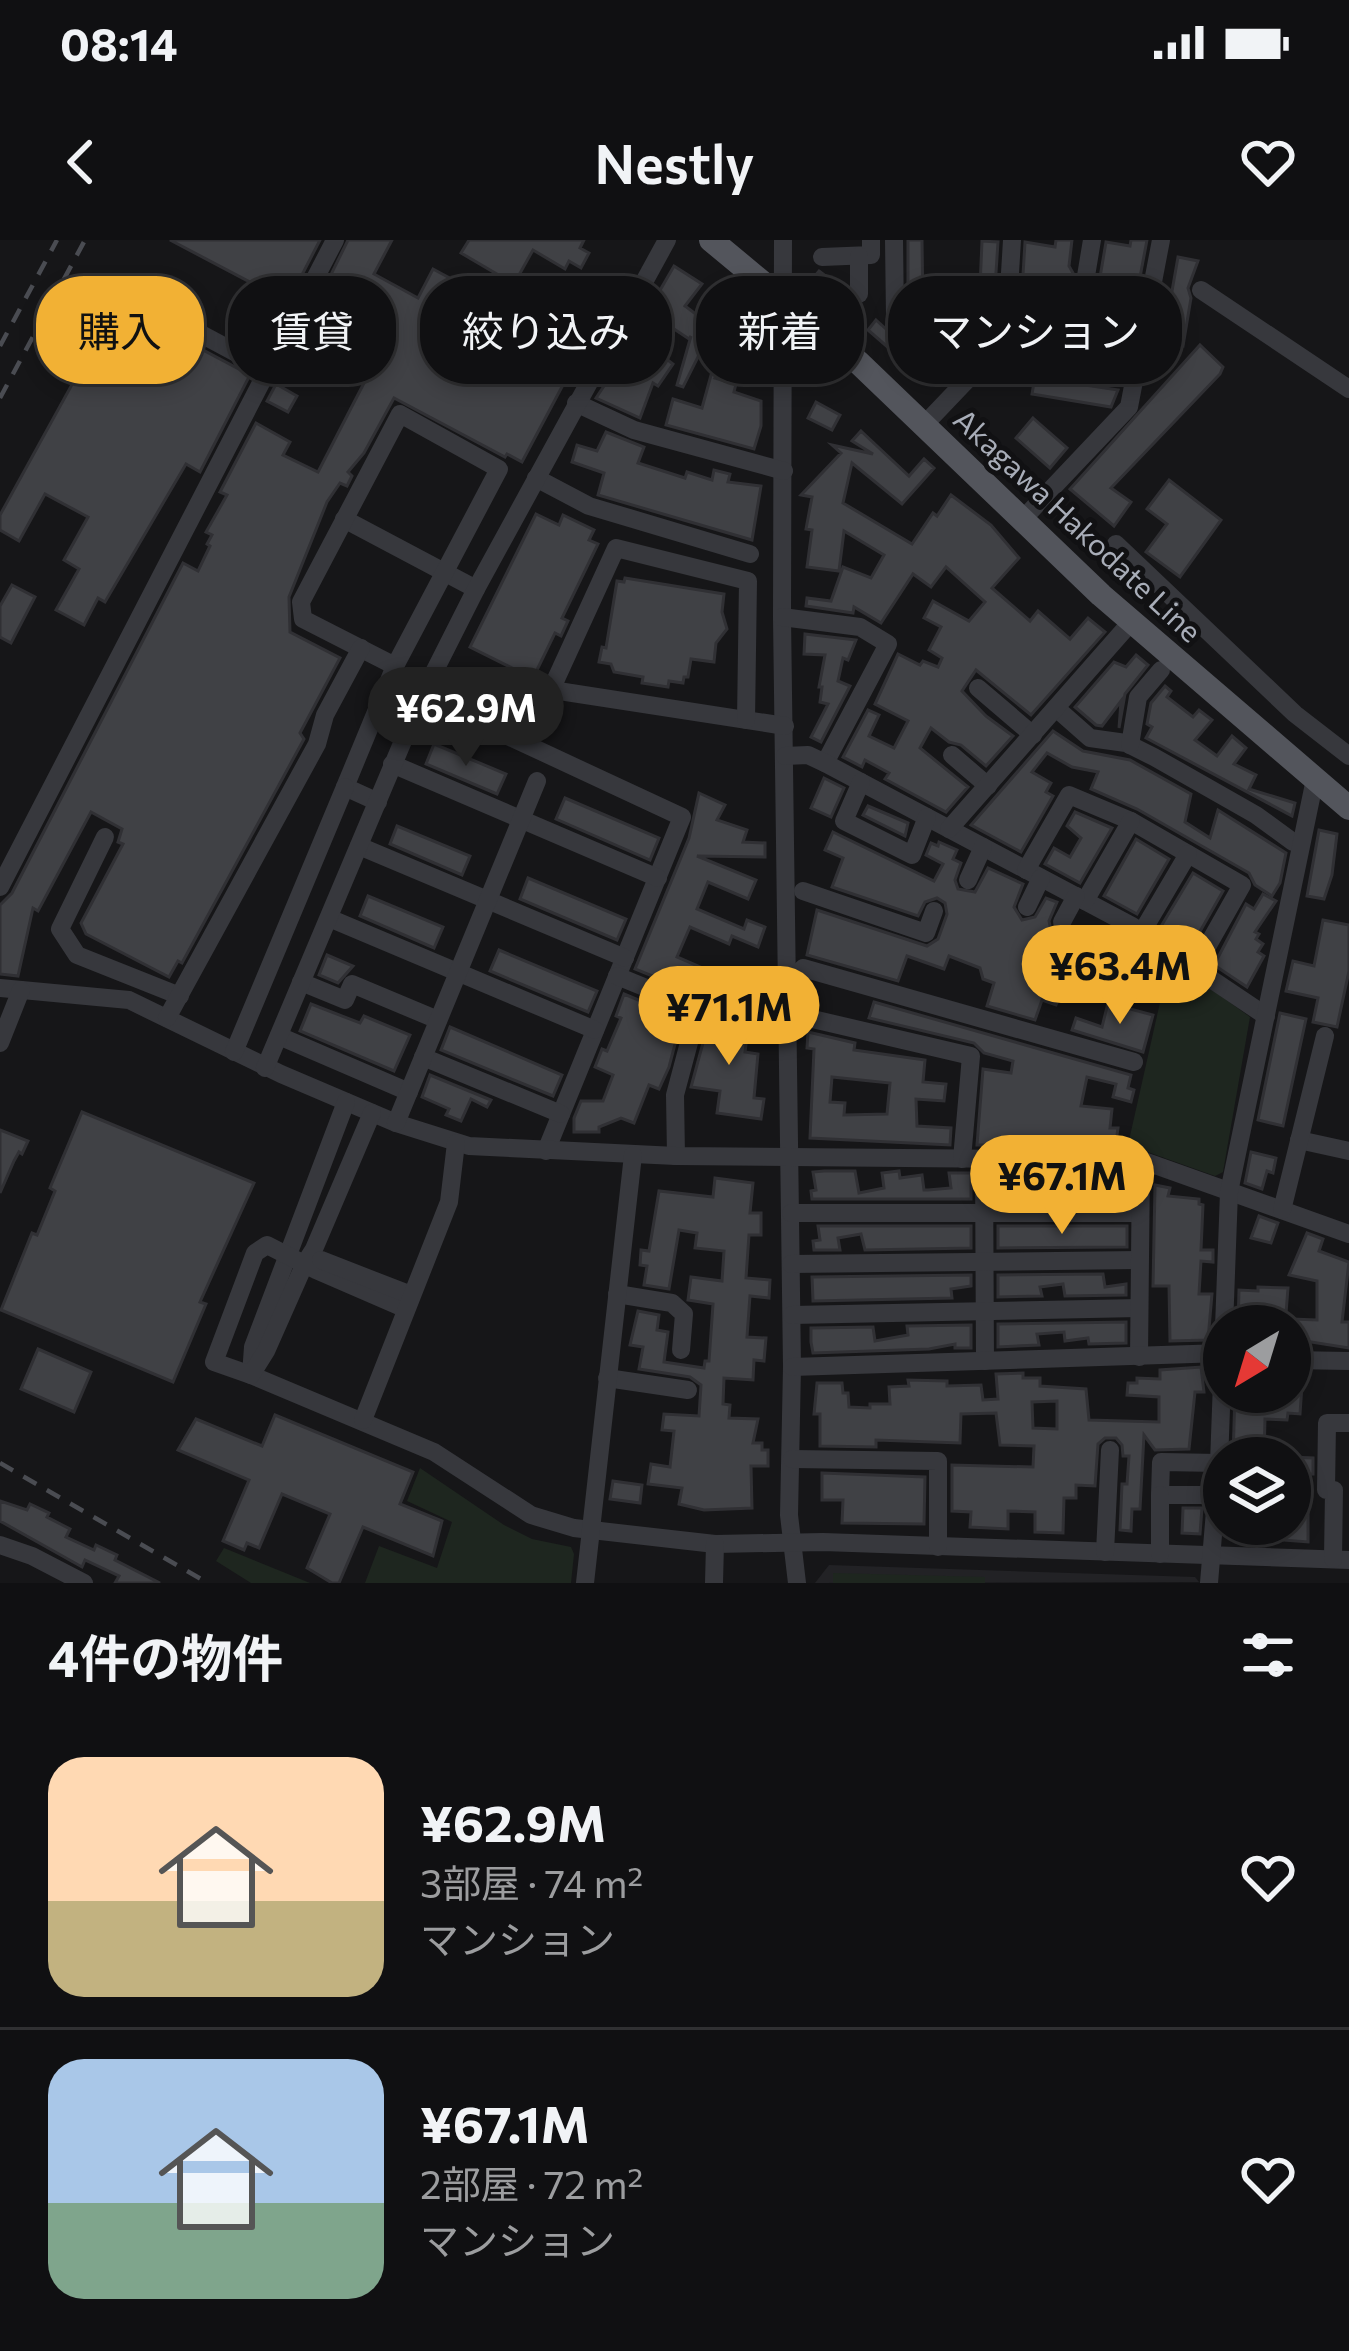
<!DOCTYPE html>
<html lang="ja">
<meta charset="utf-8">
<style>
:root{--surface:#101012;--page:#19191b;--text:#f1f3f6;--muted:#9c9d9f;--line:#303032;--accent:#f2b134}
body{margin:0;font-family:Commissioner,"Noto Sans JP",sans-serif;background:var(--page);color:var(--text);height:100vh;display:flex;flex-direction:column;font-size:45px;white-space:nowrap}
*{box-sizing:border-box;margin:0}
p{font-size:39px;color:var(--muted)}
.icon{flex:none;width:66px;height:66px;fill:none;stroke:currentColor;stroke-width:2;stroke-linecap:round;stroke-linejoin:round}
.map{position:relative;height:1343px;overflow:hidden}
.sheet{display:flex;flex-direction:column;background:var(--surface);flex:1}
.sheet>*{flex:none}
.hud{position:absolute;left:36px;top:36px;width:1278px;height:108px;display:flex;gap:24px}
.needle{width:78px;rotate:218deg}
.buttons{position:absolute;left:1203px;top:1065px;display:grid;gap:24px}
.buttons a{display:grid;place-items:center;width:108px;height:108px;border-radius:50%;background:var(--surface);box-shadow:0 6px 18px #0003,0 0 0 3px var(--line);font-size:60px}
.price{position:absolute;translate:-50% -102px;padding:0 27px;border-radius:42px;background:var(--accent);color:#111;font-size:39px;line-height:78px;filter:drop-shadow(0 3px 6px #0008)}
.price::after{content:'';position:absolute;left:50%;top:72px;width:36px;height:27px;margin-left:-18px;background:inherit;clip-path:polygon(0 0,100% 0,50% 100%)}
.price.active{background:#222;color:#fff}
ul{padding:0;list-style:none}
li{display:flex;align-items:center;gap:36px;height:300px;padding:0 48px}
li+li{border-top:3px solid var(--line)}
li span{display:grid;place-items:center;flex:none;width:336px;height:240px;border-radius:36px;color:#555}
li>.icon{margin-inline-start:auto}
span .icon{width:144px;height:144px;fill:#fffc;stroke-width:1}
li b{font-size:51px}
h2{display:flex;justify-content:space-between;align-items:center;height:144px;padding:0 48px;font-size:51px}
.pill{padding:0 42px;border-radius:48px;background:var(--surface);box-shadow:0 6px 18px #0003,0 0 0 3px var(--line);font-size:42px;line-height:108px}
.pill.active{background:var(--accent);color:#111}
.status{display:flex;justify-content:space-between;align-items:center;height:84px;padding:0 60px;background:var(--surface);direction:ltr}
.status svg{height:33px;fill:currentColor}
header{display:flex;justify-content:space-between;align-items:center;height:156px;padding:0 48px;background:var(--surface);font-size:54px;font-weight:600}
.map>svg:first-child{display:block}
.built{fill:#222225}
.green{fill:#1e261f}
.building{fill:#404145;stroke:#303034;stroke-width:3;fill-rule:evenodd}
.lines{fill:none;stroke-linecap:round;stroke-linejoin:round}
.minor{stroke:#37383d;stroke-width:18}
.major{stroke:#53555c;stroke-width:24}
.rail{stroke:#4a4c52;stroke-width:4.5;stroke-dasharray:15 12;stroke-linecap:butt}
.labels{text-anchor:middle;stroke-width:10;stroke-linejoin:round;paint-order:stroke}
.street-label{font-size:30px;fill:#a8adb8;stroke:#111113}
</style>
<div class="status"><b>08:14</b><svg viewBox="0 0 49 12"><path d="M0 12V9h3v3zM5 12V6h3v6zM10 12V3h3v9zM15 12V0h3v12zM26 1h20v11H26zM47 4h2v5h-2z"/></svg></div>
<header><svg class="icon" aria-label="back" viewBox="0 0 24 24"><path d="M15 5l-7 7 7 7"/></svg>Nestly<svg class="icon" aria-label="heart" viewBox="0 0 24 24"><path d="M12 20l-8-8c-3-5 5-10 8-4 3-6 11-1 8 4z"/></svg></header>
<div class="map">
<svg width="1349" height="1343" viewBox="0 0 1349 1343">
<rect width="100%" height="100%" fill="#161618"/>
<polygon class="built" points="829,1325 1195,1337 1199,1342 815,1343"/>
<g class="green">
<polygon points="1179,726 1250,777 1223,932 1215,936 1128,905 1161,758"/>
<polygon points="420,1228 504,1285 532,1299 571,1307 574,1314 571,1343 365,1343 379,1306 437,1328 452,1282 407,1261"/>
<polygon points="224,1308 310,1343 251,1343 216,1321"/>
<polygon points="833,1333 985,1337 985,1343 833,1343"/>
</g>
<g class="building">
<polygon points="170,0 320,0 288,62"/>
<polygon points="348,0 392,0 374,34 418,58 433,29 533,83 541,70 589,96 522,222 507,214 505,217 394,158 364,213 348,232 352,236 347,246 340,243 327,262 289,357 290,392 340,418 300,493 304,499 182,723 178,721 169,737 86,694 81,683 123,604 118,602 122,589 91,572 38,671 33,668 18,736 0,734 0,665 12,653 183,323 198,331 210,306 207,304 212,295 206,292 227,255 220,252 256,183 290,202 283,215 318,232 380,112 311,75"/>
<polygon points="469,0 584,0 580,8 589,13 581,28 569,21 565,29 533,10 514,44 461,13"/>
<polygon points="908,0 922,0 923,69 908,69"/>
<polygon points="1056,0 1072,0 1069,26 1073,33 1058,124 1059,141 1118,150 1111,167 1032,154 1038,119 1015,109 1019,100 1025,2 1055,7"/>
<polygon points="1131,0 1147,0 1124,122 1092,116 1096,84 1092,84 1106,2 1130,6"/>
<polygon points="982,1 998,2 992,94 978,92"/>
<polygon points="1178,17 1198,21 1188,48 1191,58 1183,106 1163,102"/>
<polygon points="674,26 702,44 685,66 713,87 683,147 677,145 691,96 689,99 650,73 664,56 659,52"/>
<polygon points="819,31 840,47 827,64 806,47"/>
<polygon points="118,61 124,68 250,135 200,232 186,224 105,362 98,358 84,385 56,370 79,329 64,320 88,277 45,254 19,301 0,290 0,275"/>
<polygon points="876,80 906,107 928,83 944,97 925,117 919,112 905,127 905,122 868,90"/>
<polygon points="722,95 735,105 715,138 736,144 734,152 761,161 761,186 754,209 666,185 673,159 702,168"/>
<polygon points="637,96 673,124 658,146 653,143 640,178 596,158"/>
<polygon points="1200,105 1223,127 1220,134 1111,248 1131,262 1114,286 1070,249"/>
<polygon points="276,144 297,156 288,172 267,161"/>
<polygon points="816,162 840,175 832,190 808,178"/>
<polygon points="1033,178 1067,208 1050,228 1016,198"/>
<polygon points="861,191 909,236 924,219 934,228 902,264 852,223 843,263 912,304 933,273 937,276 951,255 991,285 1019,318 992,348 1030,381 1038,371 1070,399 1088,378 1105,392 1031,475 976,430 962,451 986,476 1013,496 986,526 961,505 949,502 931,488 920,508 968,547 946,572 885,539 889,533 865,520 862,527 843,517 868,470 879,475 869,496 894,508 908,481 875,464 898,414 920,425 923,421 938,427 942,418 929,410 941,387 924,378 933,361 969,381 985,362 946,327 931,347 913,334 881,383 854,367 853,373 806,366 807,358 831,361 843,327 871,338 884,315 844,291 839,331 807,327 812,290 806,289 812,257 801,255 841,213 832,205 873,214 852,201"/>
<polygon points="606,192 644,207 638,223 685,238 687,232 712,240 714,230 730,234 728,242 761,246 752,300 598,255 604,233 572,222 577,205 597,211"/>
<polygon points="1169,240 1221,280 1180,337 1146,312 1167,284 1147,269"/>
<polygon points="536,274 559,285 563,275 594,290 589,300 598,304 562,378 568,381 561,396 555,393 535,434 518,431 470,407"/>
<polygon points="625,338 724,354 722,372 727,389 716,403 714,422 691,419 688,437 684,437 683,443 669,441 668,447 642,443 643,437 614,432 611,424 599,422 602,407 606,408 617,341 624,342"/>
<polygon points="12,345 35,357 11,403 0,397 0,366"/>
<polygon points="805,394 856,400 848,420 843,418 838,441 850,446 821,502 811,497 828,464 820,462 822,447 819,447 825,415 804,414"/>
<polygon points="1136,415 1148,425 1125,454 1119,488 1121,461 1102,486 1096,485 1075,467 1114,422 1126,427"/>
<polygon points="1165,446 1171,451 1167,457 1193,477 1199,470 1212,480 1195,500 1217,516 1232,496 1246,508 1234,524 1256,535 1249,549 1295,563 1292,576 1146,498 1152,487 1147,484 1151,463"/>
<polygon points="1053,491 1083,511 1130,520 1191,554 1185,582 1210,598 1218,570 1286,613 1280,643 1272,656 1255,645 1249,633 1137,569 1091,549 1098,532 1072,527 1047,513 1032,532 1051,543 1046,552 1053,556 1021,612 971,585"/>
<polygon points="434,504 506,534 497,554 426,524"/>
<polygon points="824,538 844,548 831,577 811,568"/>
<polygon points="699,553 725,565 717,580 747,590 743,602 765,603 765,617 697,616 756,640 748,659 708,642 697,669 744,689 747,680 765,687 758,707 732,696 729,704 690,687 677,717 705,729 699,745 670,733 667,742 635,729 689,598"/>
<polygon points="565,558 659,598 650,620 556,579"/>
<polygon points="868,566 908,583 905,596 863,575"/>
<polygon points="1075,572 1112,588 1080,643 1045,624 1054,608 1070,617 1081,598 1067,586"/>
<polygon points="397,586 470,616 462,635 390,604"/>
<polygon points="1319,590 1337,594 1332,635 1324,659 1307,656"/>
<polygon points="833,592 934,641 943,624 926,615 931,603 938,606 939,602 957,610 953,619 961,623 955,640 958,649 975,652 988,628 1023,644 1014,667 1022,680 1035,677 1046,658 1057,662 1049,681 1051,690 1084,700 1077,716 1056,707 1044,741 1064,748 1056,765 1042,760 1035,780 987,766 994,743 983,739 980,728 949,716 944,729 907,716 898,741 807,715 817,670 927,706 938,699 947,674 945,663 937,658 925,662 918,676 832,647 843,618 825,610"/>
<polygon points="1136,599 1169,619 1137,674 1104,656"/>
<polygon points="1193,633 1223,651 1190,709 1160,688"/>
<polygon points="528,638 626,679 617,700 520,659"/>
<polygon points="1263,654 1276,661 1255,692 1259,694 1256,699 1263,704 1258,712 1264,716 1247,747 1214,725 1246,664 1254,669"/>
<polygon points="368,656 443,687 434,708 360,676"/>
<polygon points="1323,680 1349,685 1349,731 1337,787 1313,782 1318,758 1286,751 1293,721 1314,726"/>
<polygon points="1117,693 1159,723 1137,753 1117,740 1128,723 1107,708"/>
<polygon points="499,710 597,751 588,772 490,731"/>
<polygon points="327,715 353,726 338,743 319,735"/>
<polygon points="624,754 682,778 669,827 659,849 649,845 634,883 621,878 599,887 599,892 574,892 574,878 581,861 603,861 613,835 595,827 602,809 607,811 621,778 616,776"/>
<polygon points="874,762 1131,835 1128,848 1134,850 1131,862 1113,857 1116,844 1087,837 1081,866 1112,869 1110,888 1118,888 1116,902 1064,897 1064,905 977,905 983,829 1011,833 1013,821 984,813 974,803 869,778"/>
<polygon points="1108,763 1153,775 1143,812 1072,790 1076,778 1102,787"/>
<polygon points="311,764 360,783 364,776 410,795 394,831 300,791"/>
<polygon points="1280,773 1306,779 1283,886 1258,880"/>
<polygon points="710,777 749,782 745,812 758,814 754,858 764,859 761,879 717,873 720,851 691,847"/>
<polygon points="450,787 562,835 553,856 441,810"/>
<path d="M 808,792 L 855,803 L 854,810 L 925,820 L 923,842 L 946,844 L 944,861 L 916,859 L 917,886 L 951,888 L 950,905 L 810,898 L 814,809 L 807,808 ZM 832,837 L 890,843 L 887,874 L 844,875 L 845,863 L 830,862 Z"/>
<polygon points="430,835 491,860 487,867 471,859 461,881 446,875 449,869 422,857"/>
<polygon points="82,872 254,943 200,1062 206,1064 173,1142 1,1070 32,993 37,995 55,951 50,948"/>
<polygon points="0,890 28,901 22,914 19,912 14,921 0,953"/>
<polygon points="1251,912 1276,918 1273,933 1267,931 1262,949 1245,943"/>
<polygon points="824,931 855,931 859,953 884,948 882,933 899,931 900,938 922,935 924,950 928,950 951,948 949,933 971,933 971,959 812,959 811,951 816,950 813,932"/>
<polygon points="998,933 1123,933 1127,959 998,959"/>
<polygon points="715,938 753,943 750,973 761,973 761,995 749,995 746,1038 770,1040 769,1058 750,1056 747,1097 766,1098 764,1121 754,1120 753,1140 724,1138 723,1164 730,1165 729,1178 758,1179 753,1203 762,1203 762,1210 768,1210 768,1226 751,1226 752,1268 704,1270 679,1264 682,1248 648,1244 651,1224 670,1227 674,1191 662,1190 664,1174 699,1176 701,1145 690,1137 639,1129 643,1107 630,1105 638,1071 659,1075 657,1090 668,1092 664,1122 704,1128 705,1121 709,1121 713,1064 688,1060 691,1037 722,1041 724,1011 695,1008 697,993 679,990 669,1049 644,1045 647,1026 640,1025 641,1010 649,1011 659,951 713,957"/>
<polygon points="1155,945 1170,948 1168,956 1199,959 1199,964 1203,965 1201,1010 1213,1010 1213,1022 1201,1021 1199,1054 1212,1054 1208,1100 1170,1101 1169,1046 1153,1046"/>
<polygon points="1259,976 1278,983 1271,1003 1251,998"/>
<polygon points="818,986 971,986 971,1008 865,1010 861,994 838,998 840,1010 814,1010 813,1001 820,1000"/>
<polygon points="998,986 1127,986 1127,1007 998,1008"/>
<polygon points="1307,993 1323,999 1319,1011 1349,1022 1342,1082 1349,1082 1349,1108 1305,1101 1305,1107 1291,1107 1293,1079 1317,1080 1317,1041 1289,1035"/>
<polygon points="1103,1034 1105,1047 1126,1044 1126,1055 1065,1056 1063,1044 1040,1047 1042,1056 998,1057 998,1035"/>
<polygon points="971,1035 971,1046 951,1049 952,1058 813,1061 812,1037"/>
<polygon points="1258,1047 1288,1048 1285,1086 1238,1086 1239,1050 1258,1051"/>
<polygon points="1126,1082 1126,1103 1089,1104 1088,1098 1065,1101 1064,1092 1037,1094 1039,1105 998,1107 998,1084"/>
<polygon points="971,1085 971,1108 955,1108 955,1104 929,1109 813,1113 811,1102 811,1088 873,1087 875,1101 908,1095 907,1086"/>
<polygon points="38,1109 91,1132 74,1172 21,1149"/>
<path d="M 1201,1127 L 1204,1152 L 1195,1152 L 1189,1209 L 1155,1210 L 1144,1195 L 1140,1269 L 1132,1269 L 1131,1291 L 1120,1290 L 1122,1244 L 1127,1244 L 1129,1216 L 1123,1216 L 1122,1205 L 1116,1198 L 1105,1198 L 1098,1204 L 1095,1246 L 1076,1245 L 1076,1258 L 1064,1258 L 1063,1293 L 1035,1292 L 1035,1272 L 1008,1271 L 1008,1289 L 970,1287 L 971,1272 L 952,1271 L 952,1225 L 1033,1227 L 1034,1206 L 1000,1205 L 996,1173 L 961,1174 L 960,1203 L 876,1200 L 876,1207 L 820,1206 L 820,1174 L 814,1174 L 817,1143 L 842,1143 L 843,1153 L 848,1153 L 849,1167 L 870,1168 L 870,1164 L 890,1164 L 889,1147 L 909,1146 L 908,1140 L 947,1141 L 947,1146 L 981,1145 L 983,1160 L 998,1159 L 996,1134 L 1023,1133 L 1023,1138 L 1040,1138 L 1040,1146 L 1086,1149 L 1089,1180 L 1159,1182 L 1159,1157 L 1127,1155 L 1128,1143 L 1137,1143 L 1137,1138 L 1160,1139 L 1160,1130 ZM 1057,1161 L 1057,1189 L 1033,1188 L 1032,1162 Z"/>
<polygon points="1290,1145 1302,1145 1300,1174 1288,1173 1287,1180 1265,1179 1264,1218 1233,1218 1235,1152 1290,1152"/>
<polygon points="275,1175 413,1232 400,1264 442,1281 433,1316 363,1287 339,1343 332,1343 307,1328 330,1274 282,1254 259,1308 247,1303 244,1310 223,1301 249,1240 178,1210 196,1179 262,1206"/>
<polygon points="1290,1217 1313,1218 1313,1234 1308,1234 1308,1302 1258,1298 1258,1284 1290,1284"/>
<polygon points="822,1233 925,1237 924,1284 842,1283 843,1260 822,1260"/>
<polygon points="613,1241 642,1245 640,1263 610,1259"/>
<polygon points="0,1261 27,1270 30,1264 49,1273 47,1277 70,1289 66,1297 94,1310 96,1305 117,1315 115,1320 160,1343 115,1343 119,1336 85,1320 82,1327 0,1281"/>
<polygon points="1183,1268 1202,1268 1200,1294 1182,1293"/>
</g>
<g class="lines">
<g class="minor">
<polyline points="783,0 782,377 792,1127 789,1275 797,1343"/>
<polyline points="894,0 895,77"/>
<polyline points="1092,0 1071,126 1135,138"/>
<polyline points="822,17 871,15 871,0"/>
<polyline points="1201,50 1349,149"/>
<polyline points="859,54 859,16"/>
<polyline points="130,56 270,131"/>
<polyline points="576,163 634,190 784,231"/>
<polyline points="924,185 1006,99 1012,0"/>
<polyline points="536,238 589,266 750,314"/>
<polyline points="344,279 476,349"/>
<polyline points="1022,280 1129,167 1161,0"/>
<polyline points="1116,304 1295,474 1349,516"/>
<polyline points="782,377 860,387 888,404 825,523"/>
<polyline points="475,438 785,486"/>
<polyline points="978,448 1033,495"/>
<polyline points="551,450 616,308 748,341 746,480"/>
<polyline points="422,456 682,577 546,911"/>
<polyline points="1056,468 1090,498 1126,503 1154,517 1256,575 1293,602"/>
<polyline points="1130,505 1138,457 1161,430"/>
<polyline points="952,515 988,546"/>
<polyline points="785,516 808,515 825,523 1132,686 1266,776"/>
<polyline points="392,524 658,638"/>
<polyline points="861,542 844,581 912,615 927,577"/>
<polyline points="378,562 345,547 395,426 499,229 400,174 301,362 303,379 395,426"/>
<polyline points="949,589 1132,381"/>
<polyline points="105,597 60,689 77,715 180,756"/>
<polyline points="359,606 625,718"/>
<polyline points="1026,630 1069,555 1131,581 1242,645 1195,728"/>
<polyline points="968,640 983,607"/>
<polyline points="0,647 335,0"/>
<polyline points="803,651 926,693 934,671"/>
<polyline points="1085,661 1131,581"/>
<polyline points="1027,667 1041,638"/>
<polyline points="329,678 595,790"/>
<polyline points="1062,682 1076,656"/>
<polyline points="1142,692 1188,614"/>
<polyline points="803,728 1134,822"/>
<polyline points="617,736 698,769 675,855 676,916"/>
<polyline points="301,742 345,760 352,744 438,780"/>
<polyline points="0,748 129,760 281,834 396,883 469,906 676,916 1141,920 1349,994"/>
<polyline points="1158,752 1178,718"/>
<polyline points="804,777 971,816 962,919"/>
<polyline points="167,778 317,504 325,475 361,408"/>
<polyline points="279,796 409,852"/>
<polyline points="0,803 21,750"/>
<polyline points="234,812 345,547"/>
<polyline points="423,817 561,874"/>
<polyline points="265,828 422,456 476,349 667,0"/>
<polyline points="346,862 253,1107 251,1135 434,1212 531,1275 574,1288 715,1304 823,1302 1349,1320"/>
<polyline points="372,873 314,1009 305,1023 266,1111 251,1135 214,1122 255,1013 267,1005 316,1030 406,1069"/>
<polyline points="396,883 537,541"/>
<polyline points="1299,900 1349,911"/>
<polyline points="984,919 985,1121"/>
<polyline points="1282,970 1325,796"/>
<polyline points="791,973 1140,973"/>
<polyline points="321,1020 411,1055"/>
<polyline points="791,1024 1139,1020"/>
<polyline points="617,1054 672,1063 684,1074 681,1110"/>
<polyline points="792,1075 1139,1068"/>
<polyline points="1139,1117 1141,920"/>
<polyline points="1290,1120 1349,1121"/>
<polyline points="792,1127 1223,1113"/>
<polyline points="607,1138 688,1150"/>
<polyline points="363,1180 449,962 456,903"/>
<polyline points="792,1219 938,1221 938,1307"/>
<polyline points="1217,1255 1160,1255 1161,1222 1219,1223"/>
<polyline points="0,1305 32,1316 84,1343"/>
<polyline points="1105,1312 1110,1210"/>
<polyline points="1160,1314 1160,1255"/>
<polyline points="1333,1319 1334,1250 1326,1250 1327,1183 1349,1183"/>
<polyline points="585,1343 633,915"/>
<polyline points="714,1343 715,1304"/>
<polyline points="1209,1343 1219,1223 1229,952 1315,539"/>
</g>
<polyline class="major" points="711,0 858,122 1101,355 1349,568"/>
<g class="rail">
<polyline points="0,106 57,0"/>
<polyline points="0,158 85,0"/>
<polyline points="0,1223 208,1343"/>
</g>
</g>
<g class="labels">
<g class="street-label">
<text transform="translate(1077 286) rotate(43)" y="10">Akagawa Hakodate Line</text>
</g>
</g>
</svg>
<div class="buttons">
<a><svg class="needle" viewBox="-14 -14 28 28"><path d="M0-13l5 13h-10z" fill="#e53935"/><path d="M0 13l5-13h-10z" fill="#9c9d9f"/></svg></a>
<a><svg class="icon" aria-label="layers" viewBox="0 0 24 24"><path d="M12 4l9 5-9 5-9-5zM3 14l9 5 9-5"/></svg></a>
</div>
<b class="price active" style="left:466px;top:529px">¥62.9M</b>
<b class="price" style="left:1120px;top:787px">¥63.4M</b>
<b class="price" style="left:729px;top:828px">¥71.1M</b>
<b class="price" style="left:1062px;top:997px">¥67.1M</b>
<div class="hud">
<a class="pill active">購入</a>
<a class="pill">賃貸</a>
<a class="pill">絞り込み</a>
<a class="pill">新着</a>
<a class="pill">マンション</a>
</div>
</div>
<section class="sheet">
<h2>4件の物件<svg class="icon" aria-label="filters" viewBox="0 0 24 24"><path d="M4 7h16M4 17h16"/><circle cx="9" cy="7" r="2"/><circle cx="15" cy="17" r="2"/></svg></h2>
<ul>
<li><span style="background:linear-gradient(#ffd9b3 60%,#c2b280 0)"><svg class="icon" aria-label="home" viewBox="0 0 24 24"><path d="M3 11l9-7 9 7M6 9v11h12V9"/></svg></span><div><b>¥62.9M</b><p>3部屋 · 74 m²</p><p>マンション</p></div><svg class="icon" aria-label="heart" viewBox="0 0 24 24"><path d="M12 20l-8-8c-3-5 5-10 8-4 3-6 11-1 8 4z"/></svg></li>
<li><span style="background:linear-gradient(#a9c7e8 60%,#7fa58c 0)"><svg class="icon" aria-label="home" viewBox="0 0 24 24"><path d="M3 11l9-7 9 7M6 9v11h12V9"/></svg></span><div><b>¥67.1M</b><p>2部屋 · 72 m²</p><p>マンション</p></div><svg class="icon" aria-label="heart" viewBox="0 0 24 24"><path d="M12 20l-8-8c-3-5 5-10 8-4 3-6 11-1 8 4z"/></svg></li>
</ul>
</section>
